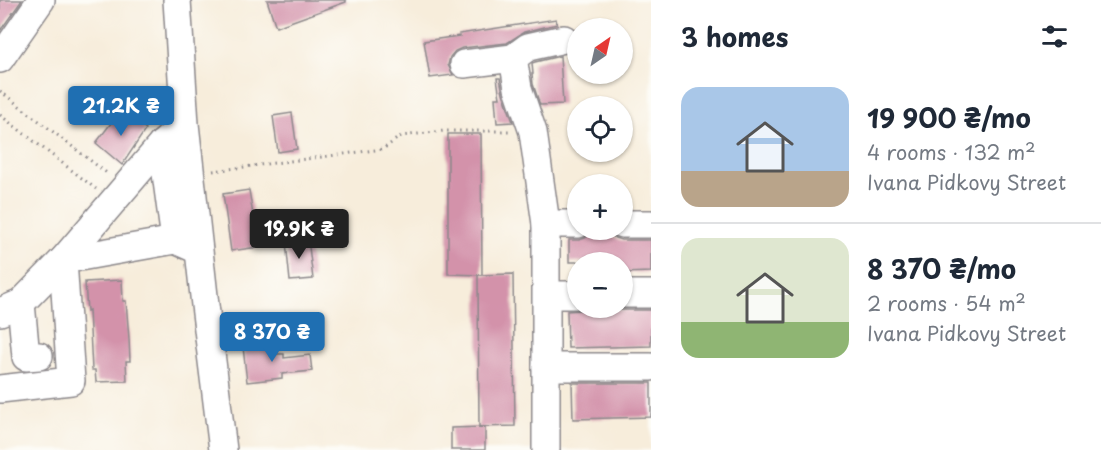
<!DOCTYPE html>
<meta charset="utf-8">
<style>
:root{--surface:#fff;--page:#f2f2f3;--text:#1f2937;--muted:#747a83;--line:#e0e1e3;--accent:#1f6fb2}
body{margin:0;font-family:"Playpen Sans",sans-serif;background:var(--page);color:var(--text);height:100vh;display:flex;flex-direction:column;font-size:22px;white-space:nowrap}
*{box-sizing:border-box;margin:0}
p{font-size:20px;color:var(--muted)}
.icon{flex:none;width:33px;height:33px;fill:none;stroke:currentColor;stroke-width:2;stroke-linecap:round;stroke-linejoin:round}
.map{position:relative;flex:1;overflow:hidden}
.side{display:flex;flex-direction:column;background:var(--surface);width:450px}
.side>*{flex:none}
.needle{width:39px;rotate:34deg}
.fabs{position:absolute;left:567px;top:18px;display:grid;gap:12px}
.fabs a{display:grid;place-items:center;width:66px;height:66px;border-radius:50%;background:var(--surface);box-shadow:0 2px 4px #0004;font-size:30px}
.price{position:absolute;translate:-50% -51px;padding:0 14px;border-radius:6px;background:var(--accent);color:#fff;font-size:20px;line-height:39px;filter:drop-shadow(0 2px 3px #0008)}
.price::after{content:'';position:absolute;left:50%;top:36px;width:18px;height:14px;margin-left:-9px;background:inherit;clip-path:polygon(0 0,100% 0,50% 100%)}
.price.on{background:#222;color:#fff}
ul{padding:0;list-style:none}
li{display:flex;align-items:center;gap:18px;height:150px;padding:0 30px}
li+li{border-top:2px solid var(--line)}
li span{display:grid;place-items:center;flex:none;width:168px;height:120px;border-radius:18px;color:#555}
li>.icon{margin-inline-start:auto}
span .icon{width:72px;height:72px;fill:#fffc;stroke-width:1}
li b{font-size:26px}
h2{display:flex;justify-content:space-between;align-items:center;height:72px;padding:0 30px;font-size:26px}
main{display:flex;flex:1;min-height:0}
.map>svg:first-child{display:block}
.building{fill:#d392aa}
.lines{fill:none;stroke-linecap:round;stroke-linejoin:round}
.minor-casing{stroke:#8c888b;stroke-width:30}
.path{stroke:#8c888b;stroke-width:3;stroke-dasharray:1.5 4.5;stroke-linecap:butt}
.minor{stroke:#fff;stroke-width:27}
</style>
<main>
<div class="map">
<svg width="651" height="450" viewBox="0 0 651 450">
<rect width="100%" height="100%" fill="#fdfcf7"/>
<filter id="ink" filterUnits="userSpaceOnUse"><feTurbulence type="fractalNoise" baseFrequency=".0167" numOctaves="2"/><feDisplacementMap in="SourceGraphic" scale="12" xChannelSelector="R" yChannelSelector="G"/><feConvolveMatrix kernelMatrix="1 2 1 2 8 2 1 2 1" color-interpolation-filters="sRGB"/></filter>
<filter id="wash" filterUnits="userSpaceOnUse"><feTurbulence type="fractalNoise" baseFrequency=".008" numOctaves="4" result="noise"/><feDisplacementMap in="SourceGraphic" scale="24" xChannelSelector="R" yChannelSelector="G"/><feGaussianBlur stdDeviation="1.35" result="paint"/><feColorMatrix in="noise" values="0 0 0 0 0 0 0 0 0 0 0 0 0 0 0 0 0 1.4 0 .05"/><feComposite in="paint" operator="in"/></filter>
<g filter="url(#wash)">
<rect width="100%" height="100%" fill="#f7eddb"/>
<g id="blocks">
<g class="building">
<polygon points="0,0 22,0 0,31"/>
<polygon points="267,0 346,0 346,2 276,27"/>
<polygon points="556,19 557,24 524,32 507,43 462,48 455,51 450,57 448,65 453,75 430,78 424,41 460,36 459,34"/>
<polygon points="560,56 563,104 540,105 533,84 532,74 533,74 532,63 535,62"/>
<polygon points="497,78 500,78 503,93 513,122 497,123 495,98 500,98"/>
<polygon points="121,110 146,129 122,165 96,143"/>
<polygon points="292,113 297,149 278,152 273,116"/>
<polygon points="448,134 481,134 482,275 448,274"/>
<polygon points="249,190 258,247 231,251 223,194"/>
<polygon points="611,234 615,238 621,240 651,240 651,272 622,273 622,262 569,262 569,240 579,240 585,238 589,235"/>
<polygon points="308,239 313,279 290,281 286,242"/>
<polygon points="513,274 515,426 479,427 478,275"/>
<polygon points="122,280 123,301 126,301 129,339 130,361 126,361 127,381 96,382 95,370 92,370 89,310 87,311 85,282"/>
<polygon points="615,308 622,310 651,310 651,346 568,348 567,311"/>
<polygon points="273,344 274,347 276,347 277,354 284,354 284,358 310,355 312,371 282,374 282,378 247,382 243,347"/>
<polygon points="572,383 651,383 651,417 573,419"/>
<polygon points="485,427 485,450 451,450 451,428"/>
</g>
</g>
</g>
<g filter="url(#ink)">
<use href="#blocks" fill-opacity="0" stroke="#8c888b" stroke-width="1.5"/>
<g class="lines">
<g class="minor-casing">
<g id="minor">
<polyline points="177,0 185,124 205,305 223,450"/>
<polyline points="513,58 528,47 564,39"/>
<polyline points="0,59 41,0"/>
<polyline points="464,64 513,58 518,88 533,132 546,224 546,450"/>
<polyline points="171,136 162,144 175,240 191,247"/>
<polyline points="546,224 578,224"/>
<polyline points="622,224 651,224"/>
<polyline points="622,294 651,294"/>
<polyline points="547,295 578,295"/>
<polyline points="21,303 26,357 39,356"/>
<polyline points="0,312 21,303 63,260 162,144"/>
<polyline points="546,367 651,367"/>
<polyline points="0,389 71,381 63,260 175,240"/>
</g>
</g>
<g class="path">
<polyline points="0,91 108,174"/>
<polyline points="0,115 96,189"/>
<polyline points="213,171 383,149 401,136 444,131 510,131"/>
</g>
<use href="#minor" class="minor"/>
</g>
</g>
</svg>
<div class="fabs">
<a><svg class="needle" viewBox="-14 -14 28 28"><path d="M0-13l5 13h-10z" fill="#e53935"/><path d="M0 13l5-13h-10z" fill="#747a83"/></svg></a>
<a><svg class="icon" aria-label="locate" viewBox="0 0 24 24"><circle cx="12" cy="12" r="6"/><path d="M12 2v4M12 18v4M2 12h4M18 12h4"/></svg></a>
<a>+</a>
<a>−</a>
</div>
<b class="price" style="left:121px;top:137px">21.2K ₴</b>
<b class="price on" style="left:299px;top:260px">19.9K ₴</b>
<b class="price" style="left:272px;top:363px">8 370 ₴</b>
</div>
<section class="side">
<h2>3 homes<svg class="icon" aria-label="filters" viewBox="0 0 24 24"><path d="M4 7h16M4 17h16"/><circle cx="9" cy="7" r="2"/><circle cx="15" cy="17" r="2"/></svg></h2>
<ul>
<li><span style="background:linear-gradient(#a9c7e8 70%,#b9a48a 0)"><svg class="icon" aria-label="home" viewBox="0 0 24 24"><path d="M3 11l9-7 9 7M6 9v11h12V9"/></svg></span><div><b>19 900 ₴/mo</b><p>4 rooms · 132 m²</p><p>Ivana Pidkovy Street</p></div></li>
<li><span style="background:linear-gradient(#dfe7d0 70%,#8fb573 0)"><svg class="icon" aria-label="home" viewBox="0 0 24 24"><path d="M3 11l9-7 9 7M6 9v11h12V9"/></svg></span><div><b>8 370 ₴/mo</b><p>2 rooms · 54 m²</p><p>Ivana Pidkovy Street</p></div></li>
</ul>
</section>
</main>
